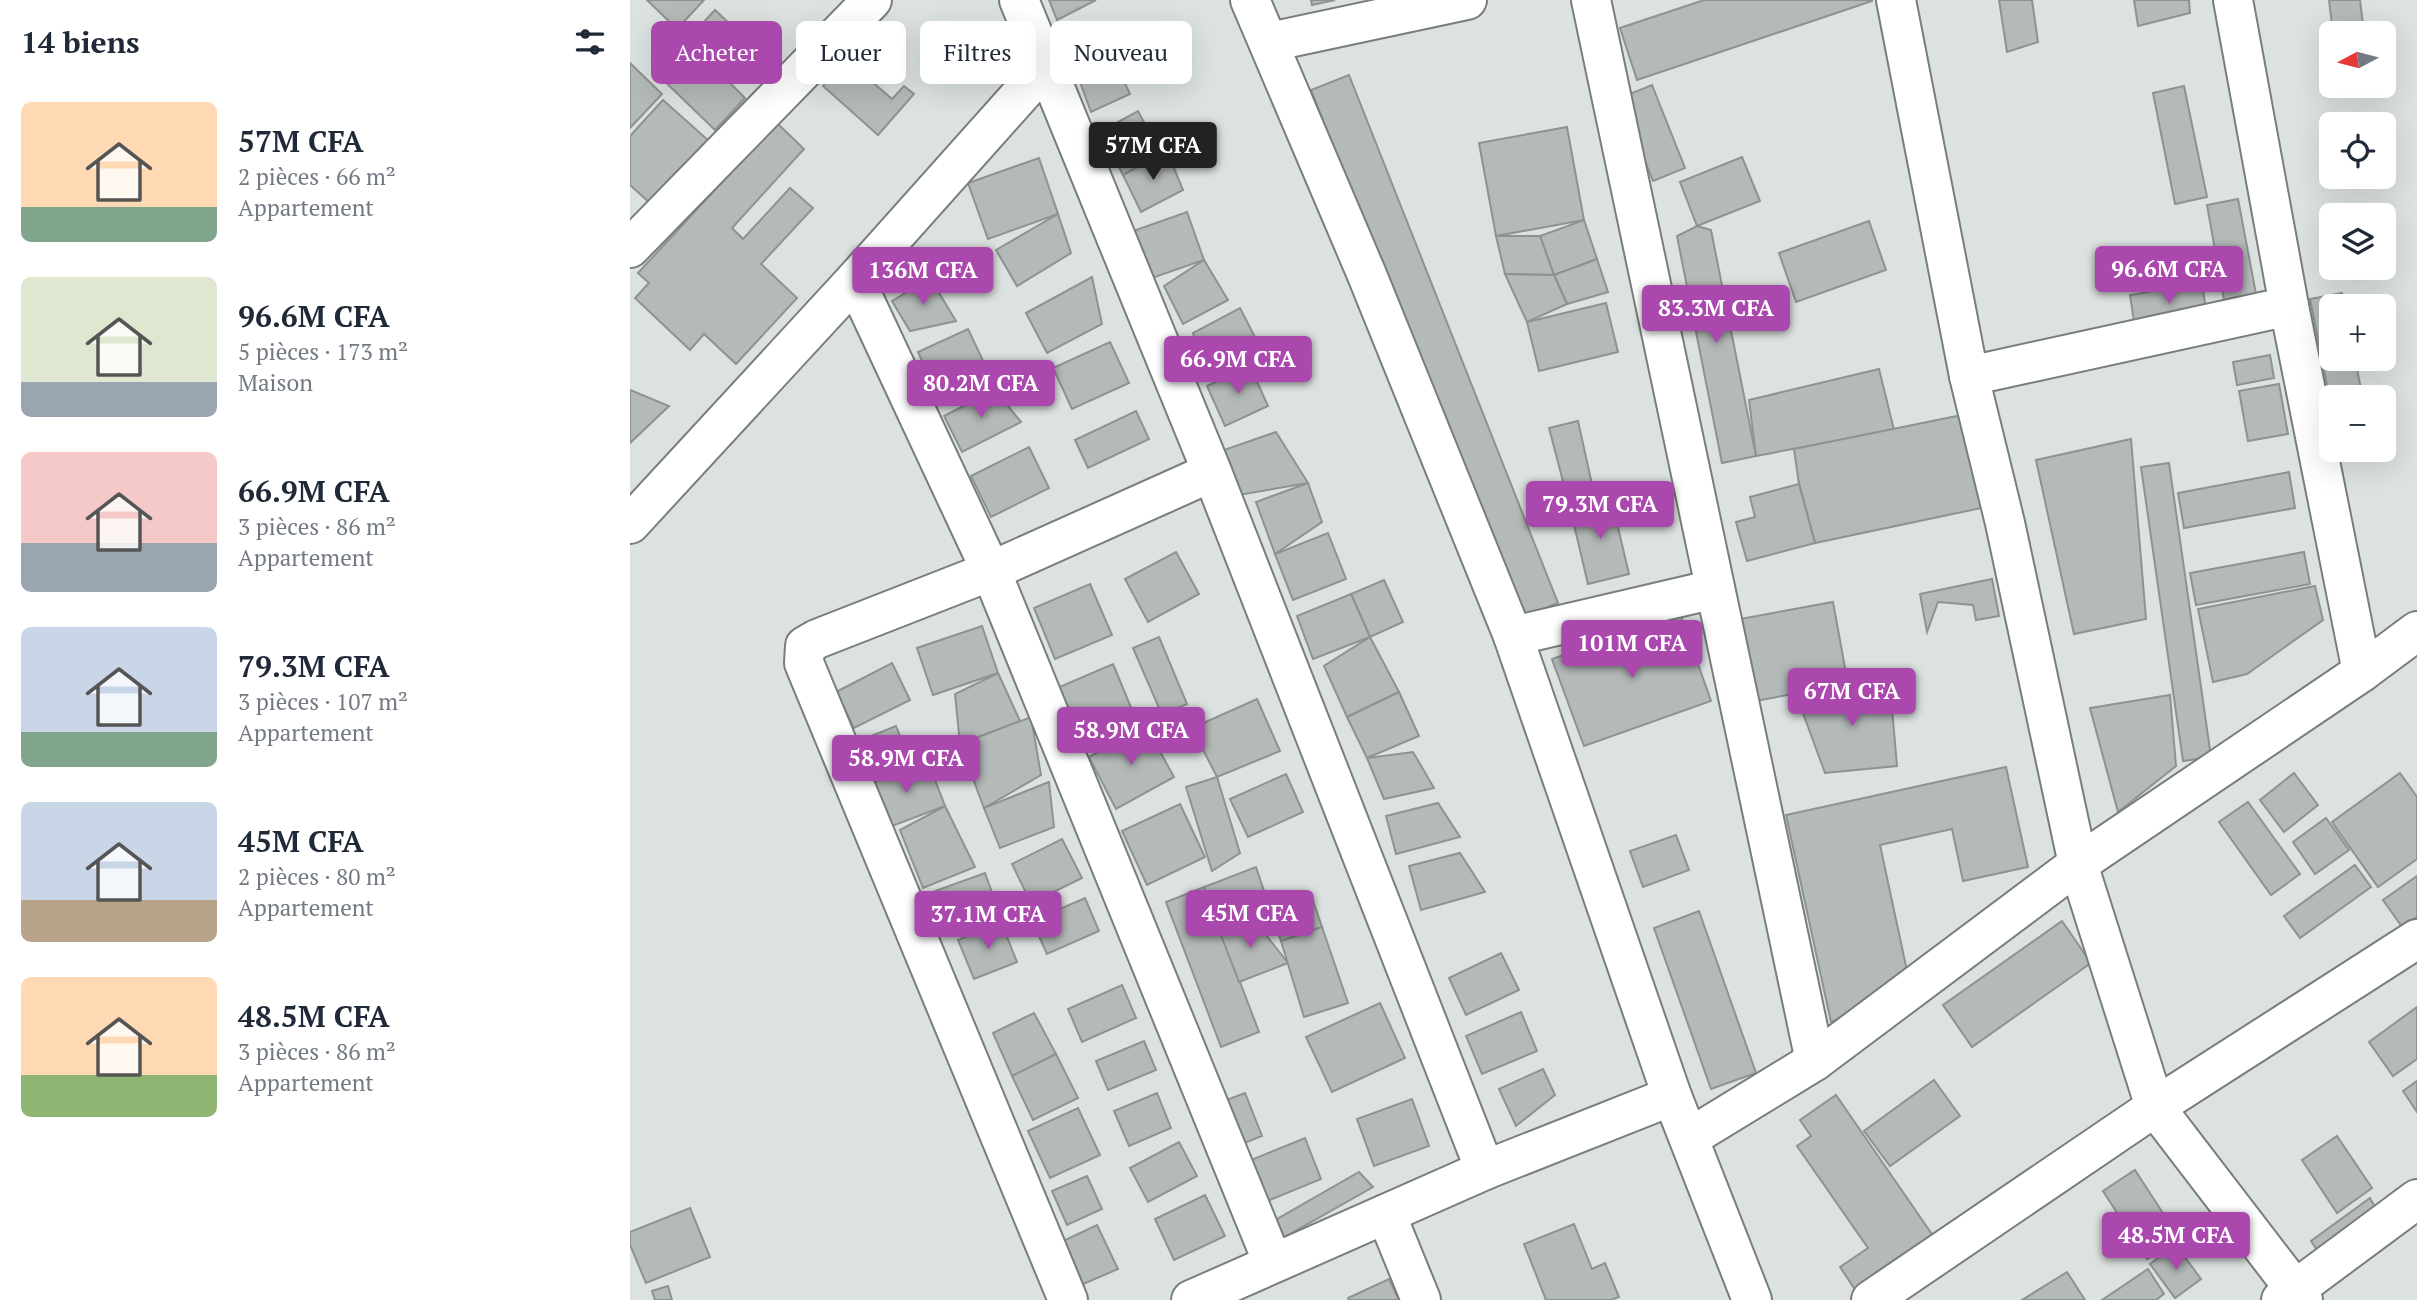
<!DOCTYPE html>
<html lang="fr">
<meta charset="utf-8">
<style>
:root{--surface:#fff;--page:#f6f6f7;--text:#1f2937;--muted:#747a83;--accent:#aa48ae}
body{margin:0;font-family:"PT Serif",serif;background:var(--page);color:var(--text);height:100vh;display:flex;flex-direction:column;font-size:26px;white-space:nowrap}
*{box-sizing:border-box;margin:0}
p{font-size:23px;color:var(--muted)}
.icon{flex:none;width:38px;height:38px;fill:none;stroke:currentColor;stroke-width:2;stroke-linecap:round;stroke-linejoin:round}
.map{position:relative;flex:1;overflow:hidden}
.sheet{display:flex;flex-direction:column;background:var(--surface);width:630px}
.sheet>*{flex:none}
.banner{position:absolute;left:21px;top:21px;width:665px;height:63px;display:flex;gap:14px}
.needle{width:46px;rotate:263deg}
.buttons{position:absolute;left:1689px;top:21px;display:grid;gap:14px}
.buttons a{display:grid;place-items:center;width:77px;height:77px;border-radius:10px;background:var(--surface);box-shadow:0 7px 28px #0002;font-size:35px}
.price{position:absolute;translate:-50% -60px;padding:0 16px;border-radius:7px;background:var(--accent);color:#fff;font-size:23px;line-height:46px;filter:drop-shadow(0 2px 4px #0008)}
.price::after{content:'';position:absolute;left:50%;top:42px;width:21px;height:16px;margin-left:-10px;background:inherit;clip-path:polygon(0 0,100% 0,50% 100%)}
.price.on{background:#222;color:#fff}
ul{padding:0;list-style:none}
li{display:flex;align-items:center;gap:21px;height:175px;padding:0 21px}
li span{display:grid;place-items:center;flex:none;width:196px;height:140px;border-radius:10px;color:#555}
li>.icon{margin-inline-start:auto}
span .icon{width:84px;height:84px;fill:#fffc;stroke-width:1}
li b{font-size:30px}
h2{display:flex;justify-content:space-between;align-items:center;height:84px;padding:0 21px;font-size:30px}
.chip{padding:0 24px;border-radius:10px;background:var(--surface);box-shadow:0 7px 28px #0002;font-size:24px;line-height:63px}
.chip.on{background:var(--accent);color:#fff}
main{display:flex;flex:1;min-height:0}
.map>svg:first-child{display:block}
.building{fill:#b4bab8;stroke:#8d9391;stroke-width:2}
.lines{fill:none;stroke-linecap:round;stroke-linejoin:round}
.minor-casing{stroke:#787e7c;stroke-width:42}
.minor{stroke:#fff;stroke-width:38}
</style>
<main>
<section class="sheet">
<h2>14 biens<svg class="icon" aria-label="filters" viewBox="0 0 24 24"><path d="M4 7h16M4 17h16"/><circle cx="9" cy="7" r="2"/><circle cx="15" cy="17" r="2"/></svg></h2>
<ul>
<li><span style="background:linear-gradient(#ffd9b3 75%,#7fa58c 0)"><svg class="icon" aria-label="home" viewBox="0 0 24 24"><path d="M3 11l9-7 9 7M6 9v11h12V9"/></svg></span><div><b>57M CFA</b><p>2 pièces · 66 m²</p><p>Appartement</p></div></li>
<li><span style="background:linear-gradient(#dfe7d0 75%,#9aa5b1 0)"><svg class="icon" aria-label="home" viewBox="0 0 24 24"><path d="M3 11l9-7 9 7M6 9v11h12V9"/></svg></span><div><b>96.6M CFA</b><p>5 pièces · 173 m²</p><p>Maison</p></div></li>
<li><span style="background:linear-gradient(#f6c9c9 65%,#9aa5b1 0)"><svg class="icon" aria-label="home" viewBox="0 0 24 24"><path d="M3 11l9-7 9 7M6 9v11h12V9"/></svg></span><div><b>66.9M CFA</b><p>3 pièces · 86 m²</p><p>Appartement</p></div></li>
<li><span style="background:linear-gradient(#c9d6e8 75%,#7fa58c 0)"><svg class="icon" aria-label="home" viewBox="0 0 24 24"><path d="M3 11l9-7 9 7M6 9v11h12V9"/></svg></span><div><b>79.3M CFA</b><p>3 pièces · 107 m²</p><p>Appartement</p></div></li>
<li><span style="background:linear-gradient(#c9d6e8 70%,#b9a48a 0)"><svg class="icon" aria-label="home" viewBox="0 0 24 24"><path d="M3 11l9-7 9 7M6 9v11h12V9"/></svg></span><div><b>45M CFA</b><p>2 pièces · 80 m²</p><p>Appartement</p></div></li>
<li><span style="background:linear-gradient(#ffd9b3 70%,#8fb573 0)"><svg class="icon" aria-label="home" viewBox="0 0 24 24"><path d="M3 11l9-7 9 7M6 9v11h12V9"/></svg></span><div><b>48.5M CFA</b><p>3 pièces · 86 m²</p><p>Appartement</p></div></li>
</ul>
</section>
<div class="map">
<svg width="1787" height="1300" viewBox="0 0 1787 1300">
<rect width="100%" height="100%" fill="#dce2e0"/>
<g class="building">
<polygon points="17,0 74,0 47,29"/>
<polygon points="419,0 466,0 427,20"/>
<polygon points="681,0 705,0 682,5"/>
<polygon points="1074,0 1242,0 1242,1 1007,80 990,28"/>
<polygon points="1369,0 1402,0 1408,42 1377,52"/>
<polygon points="1504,0 1559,0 1560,13 1508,26"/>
<polygon points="1699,0 1730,0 1734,33 1703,33"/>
<polygon points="85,10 119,42 90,73 115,98 85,130 26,73"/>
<polygon points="247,28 271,53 254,71 229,47"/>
<polygon points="480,51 500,94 461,112 443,63"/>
<polygon points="216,59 262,99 274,86 284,94 248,135 193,86"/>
<polygon points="0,63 32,94 0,128"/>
<polygon points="719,75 928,603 889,618 681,90"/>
<polygon points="1022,85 1055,168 1023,181 990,98"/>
<polygon points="1554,86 1577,197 1545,204 1523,93"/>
<polygon points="33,100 79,141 22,205 0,185 0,136"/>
<polygon points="508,111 531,154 493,175 470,132"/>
<polygon points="147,123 174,149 102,228 113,239 160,188 183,208 131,264 167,298 106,364 74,334 60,350 5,298 19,283 8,273"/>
<polygon points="937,127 954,220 866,236 849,143"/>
<polygon points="531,154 544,168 553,190 511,212 493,175"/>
<polygon points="1112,157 1130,201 1067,226 1050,182"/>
<polygon points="409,158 428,214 358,239 338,183"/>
<polygon points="1608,199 1626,294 1594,300 1577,205"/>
<polygon points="557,212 574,260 519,279 503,231"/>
<polygon points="428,214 441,253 387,286 366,250"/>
<polygon points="954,220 967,259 924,275 910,236"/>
<polygon points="1239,221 1256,270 1166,302 1149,253"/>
<polygon points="1067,226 1081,230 1126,456 1092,463 1047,236"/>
<polygon points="866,236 910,236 924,275 875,274"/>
<polygon points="967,259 978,292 937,304 924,275"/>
<polygon points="574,260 598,300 553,324 534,286"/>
<polygon points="875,274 924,275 937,304 897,322"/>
<polygon points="462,277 472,324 417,353 396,313"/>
<polygon points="300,278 326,321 280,331 262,301"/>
<polygon points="1572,283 1577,316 1505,328 1500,295"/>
<polygon points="1712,293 1715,306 1701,306 1701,359 1725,359 1732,394 1701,397 1700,400 1680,299"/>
<polygon points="976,303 988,352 909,371 897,322"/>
<polygon points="610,308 628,343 572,373 563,333"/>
<polygon points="338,329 355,365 304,388 288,352"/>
<polygon points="480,342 499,383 442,409 423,368"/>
<polygon points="1640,355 1644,378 1607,385 1603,362"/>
<polygon points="620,366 638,406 595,426 577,386"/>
<polygon points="1249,369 1264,430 1126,456 1119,400"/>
<polygon points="1649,384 1658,434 1618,441 1609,391"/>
<polygon points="0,390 39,406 0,443"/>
<polygon points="365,390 391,422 332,452 314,416"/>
<polygon points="506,411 519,439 458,468 445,440"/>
<polygon points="1337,414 1356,507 1185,543 1169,484 1164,449"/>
<polygon points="948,421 965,498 940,508 919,428"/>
<polygon points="646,432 678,483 609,495 591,451"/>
<polygon points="1501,439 1516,619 1444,634 1406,460"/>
<polygon points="399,447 419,488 361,517 341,476"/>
<polygon points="1539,463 1581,757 1553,761 1511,467"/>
<polygon points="1659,472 1665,508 1554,528 1548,493"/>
<polygon points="678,483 692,522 645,554 626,502"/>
<polygon points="1169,484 1185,543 1117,561 1106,522 1125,517 1120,497"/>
<polygon points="981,498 999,574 958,584 940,508"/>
<polygon points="698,533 716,579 663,600 645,554"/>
<polygon points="546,552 569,594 518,622 495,579"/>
<polygon points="1674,552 1680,584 1566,605 1560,573"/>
<polygon points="1362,579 1369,616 1346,620 1343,605 1308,602 1297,632 1290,594"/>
<polygon points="754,580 773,622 740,637 721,594"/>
<polygon points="460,584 482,635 425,659 404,608"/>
<polygon points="1685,586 1693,620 1617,674 1583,682 1568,609"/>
<polygon points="721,594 740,637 683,659 667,616"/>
<polygon points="1203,602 1218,684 1125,701 1110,619"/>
<polygon points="1050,613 1081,701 954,746 922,659"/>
<polygon points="352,626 368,673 303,695 287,648"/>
<polygon points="529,637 557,704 532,715 503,648"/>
<polygon points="740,637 769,692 717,717 694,666"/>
<polygon points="262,663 280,700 224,728 206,692"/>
<polygon points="483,664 505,717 448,742 425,689"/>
<polygon points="368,673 390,721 330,744 325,694"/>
<polygon points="1260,685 1267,766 1195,773 1166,694"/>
<polygon points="769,692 789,736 737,758 717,717"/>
<polygon points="1540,695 1546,766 1488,812 1460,708"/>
<polygon points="627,699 650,751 587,777 562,728"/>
<polygon points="401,717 411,775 354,808 330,744"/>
<polygon points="266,726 282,766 252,778 236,738"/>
<polygon points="516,726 544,777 486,809 459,757"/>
<polygon points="783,752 804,788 754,799 737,758"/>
<polygon points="298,762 315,806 254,829 237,786 252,778"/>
<polygon points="1376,767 1398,867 1333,881 1322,829 1250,845 1280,985 1201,1022 1156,815"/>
<polygon points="1664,773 1688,805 1654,832 1630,800"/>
<polygon points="1770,773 1787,797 1787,859 1748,887 1702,822"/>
<polygon points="656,774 673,812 618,837 600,799"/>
<polygon points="587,777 610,853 582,871 556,787"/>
<polygon points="419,782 424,827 370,848 354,808"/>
<polygon points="1618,802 1670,874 1641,895 1589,822"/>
<polygon points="808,803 830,837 766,854 756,816"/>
<polygon points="550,804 575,857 517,885 492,831"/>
<polygon points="315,806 345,867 293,888 270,830"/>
<polygon points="1696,818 1719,850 1685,874 1663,842"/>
<polygon points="1046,835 1059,870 1013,887 1000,851"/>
<polygon points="432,839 452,878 401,903 382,864"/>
<polygon points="830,853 855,892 791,910 779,866"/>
<polygon points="1725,865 1741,887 1670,938 1654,916"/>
<polygon points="626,867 640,909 589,930 574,887"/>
<polygon points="355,873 369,912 319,931 305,891"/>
<polygon points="1787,876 1787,917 1772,927 1753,900"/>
<polygon points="574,887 629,1032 591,1047 536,902"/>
<polygon points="681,895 692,927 651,941 640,909"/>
<polygon points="455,898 469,931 417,954 402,921"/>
<polygon points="1069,911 1126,1073 1081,1089 1024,928"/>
<polygon points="622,917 658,963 609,982 589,930"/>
<polygon points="1432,921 1461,963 1342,1047 1313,1005"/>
<polygon points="371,922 387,962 344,979 328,940"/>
<polygon points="692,927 718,1003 674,1017 651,941"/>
<polygon points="871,953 889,990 836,1015 819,978"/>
<polygon points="492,985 506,1018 452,1042 438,1009"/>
<polygon points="750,1003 775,1058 702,1092 676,1037"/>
<polygon points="1787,1007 1787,1059 1763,1076 1739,1042"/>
<polygon points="891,1012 907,1051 852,1074 836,1036"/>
<polygon points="404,1013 426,1054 382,1076 363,1033"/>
<polygon points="514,1041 526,1070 478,1090 466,1061"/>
<polygon points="426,1054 448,1098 403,1120 382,1076"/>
<polygon points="913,1069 925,1095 886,1126 869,1089"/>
<polygon points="1304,1080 1330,1116 1260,1166 1234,1131"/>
<polygon points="1787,1081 1787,1112 1773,1091"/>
<polygon points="527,1093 541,1128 499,1146 484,1111"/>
<polygon points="615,1093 632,1136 607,1146 591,1102"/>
<polygon points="1206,1095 1308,1243 1230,1297 1210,1267 1238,1248 1167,1146 1181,1136 1170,1120"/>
<polygon points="782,1099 799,1146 744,1166 727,1119"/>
<polygon points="448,1108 470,1155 420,1178 398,1131"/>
<polygon points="1707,1136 1742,1188 1707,1213 1672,1160"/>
<polygon points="675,1138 691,1179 625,1206 609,1165"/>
<polygon points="549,1142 567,1176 518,1202 500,1168"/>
<polygon points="1505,1170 1549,1238 1517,1259 1473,1191"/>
<polygon points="729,1172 743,1187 651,1239 642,1222"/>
<polygon points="457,1176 472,1209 437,1225 422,1191"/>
<polygon points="575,1195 595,1236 544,1260 525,1219"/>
<polygon points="1740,1198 1751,1218 1692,1257 1681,1241"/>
<polygon points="60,1208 80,1257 16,1283 0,1245 0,1232"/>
<polygon points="944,1224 962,1269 975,1263 989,1297 981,1300 916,1300 894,1244"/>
<polygon points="467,1225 488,1269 451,1285 431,1242"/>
<polygon points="1546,1245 1571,1279 1545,1298 1520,1264"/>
<polygon points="1518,1269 1534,1294 1526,1300 1472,1300"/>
<polygon points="1437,1272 1455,1300 1392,1300"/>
<polygon points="759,1279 769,1300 719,1300 718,1298"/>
<polygon points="38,1286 42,1300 25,1300 22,1291"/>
</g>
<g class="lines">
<g class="minor-casing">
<g id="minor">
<polyline points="389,0 582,472 855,1170"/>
<polyline points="620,0 737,275 883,636 1042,1096 1122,1300"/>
<polyline points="961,0 1185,1061"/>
<polyline points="1266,0 1339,376 1375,523 1448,864 1525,1107 1673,1300"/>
<polyline points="1603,0 1659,306 1732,672"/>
<polyline points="640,42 837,0"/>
<polyline points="0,248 242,0"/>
<polyline points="225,280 361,571 643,1263"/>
<polyline points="1339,376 1659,306"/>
<polyline points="0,524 225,280 417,65"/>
<polyline points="883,636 1085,589"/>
<polyline points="1059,1138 1185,1061 1448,864 1732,672 1787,631"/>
<polyline points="756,1214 791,1300"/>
<polyline points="438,1300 174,663 175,646 187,639 361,571 582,472"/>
<polyline points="561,1300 855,1170 1042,1096"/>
<polyline points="1241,1300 1525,1107 1787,939"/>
<polyline points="1651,1300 1787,1199"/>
</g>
</g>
<use href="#minor" class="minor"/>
</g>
</svg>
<div class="buttons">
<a><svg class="needle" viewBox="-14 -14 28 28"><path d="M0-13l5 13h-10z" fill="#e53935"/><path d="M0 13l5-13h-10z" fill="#747a83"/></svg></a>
<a><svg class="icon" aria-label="locate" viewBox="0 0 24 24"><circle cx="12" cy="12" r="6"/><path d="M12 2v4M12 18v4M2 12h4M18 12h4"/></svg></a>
<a><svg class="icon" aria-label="layers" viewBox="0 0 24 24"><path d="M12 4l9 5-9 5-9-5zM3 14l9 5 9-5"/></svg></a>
<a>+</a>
<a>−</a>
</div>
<b class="price on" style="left:523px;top:182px">57M CFA</b>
<b class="price" style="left:1539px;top:306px">96.6M CFA</b>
<b class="price" style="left:293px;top:307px">136M CFA</b>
<b class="price" style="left:1086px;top:345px">83.3M CFA</b>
<b class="price" style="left:608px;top:396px">66.9M CFA</b>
<b class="price" style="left:351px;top:420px">80.2M CFA</b>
<b class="price" style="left:970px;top:541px">79.3M CFA</b>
<b class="price" style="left:1002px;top:680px">101M CFA</b>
<b class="price" style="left:1222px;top:728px">67M CFA</b>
<b class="price" style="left:501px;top:767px">58.9M CFA</b>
<b class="price" style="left:276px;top:795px">58.9M CFA</b>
<b class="price" style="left:620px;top:950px">45M CFA</b>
<b class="price" style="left:358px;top:951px">37.1M CFA</b>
<b class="price" style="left:1546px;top:1272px">48.5M CFA</b>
<div class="banner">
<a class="chip on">Acheter</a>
<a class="chip">Louer</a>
<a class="chip">Filtres</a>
<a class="chip">Nouveau</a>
</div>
</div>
</main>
